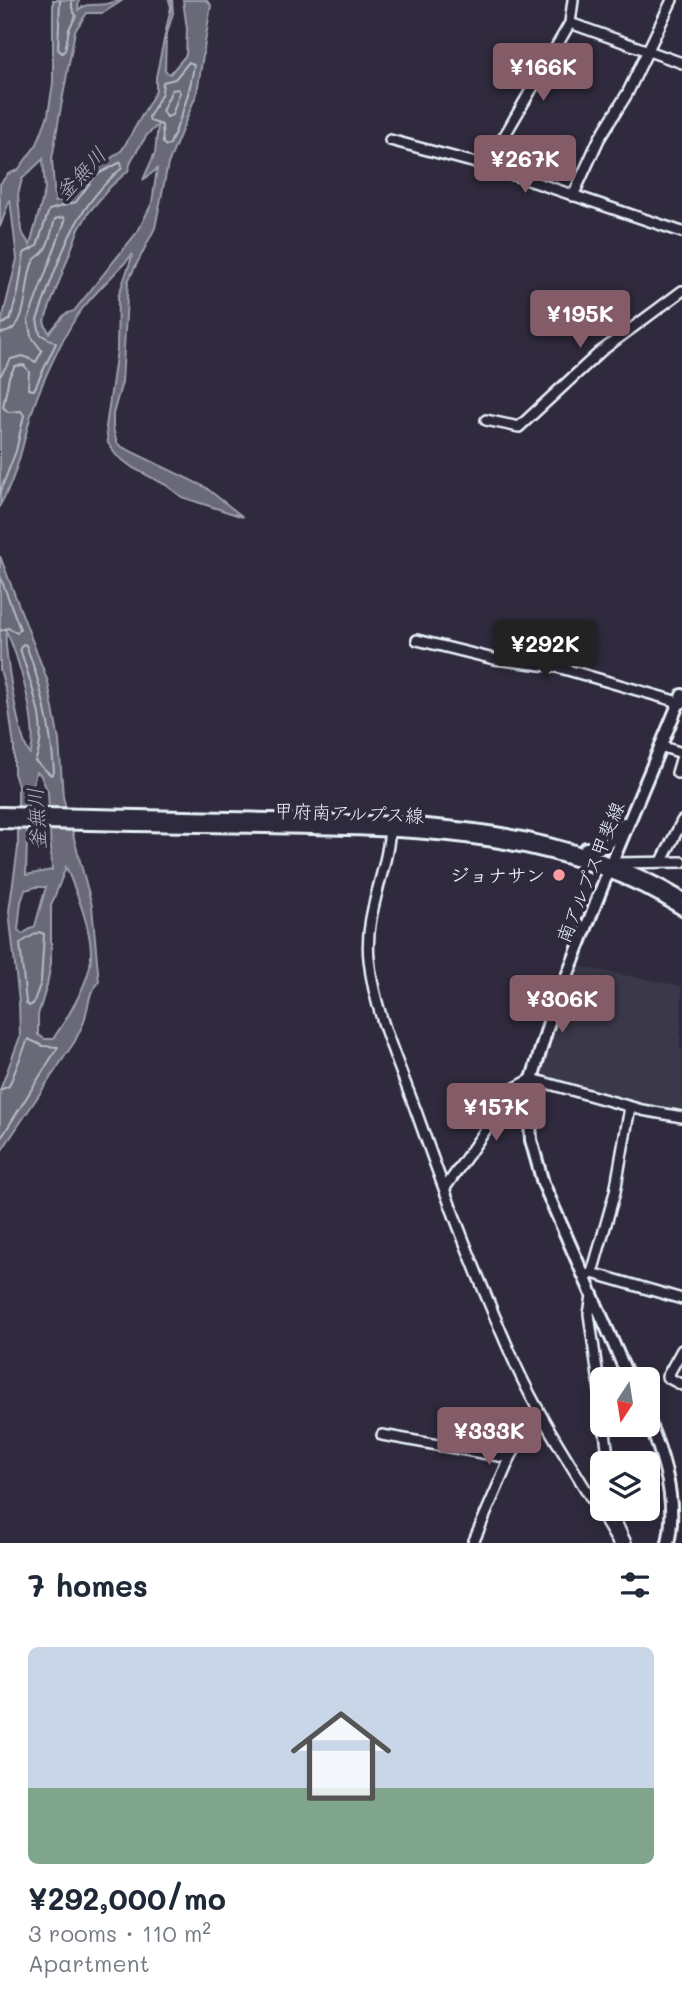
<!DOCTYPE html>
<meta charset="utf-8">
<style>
:root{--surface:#fff;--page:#f2f2f3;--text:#1f2937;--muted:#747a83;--line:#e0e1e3;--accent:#845c67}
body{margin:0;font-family:Mali,"Klee One",sans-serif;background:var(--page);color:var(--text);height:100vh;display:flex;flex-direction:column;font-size:26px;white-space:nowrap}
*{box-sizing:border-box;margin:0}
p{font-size:23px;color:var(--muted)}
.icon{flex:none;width:38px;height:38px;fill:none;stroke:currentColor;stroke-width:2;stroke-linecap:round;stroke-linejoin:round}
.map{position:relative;height:1543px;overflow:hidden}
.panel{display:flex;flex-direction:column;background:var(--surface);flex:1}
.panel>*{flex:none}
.needle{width:46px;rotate:192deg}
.buttons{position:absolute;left:590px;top:1367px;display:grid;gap:14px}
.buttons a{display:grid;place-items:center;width:70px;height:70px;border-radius:10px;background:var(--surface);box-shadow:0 4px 18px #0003;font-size:35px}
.price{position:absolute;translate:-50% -60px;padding:0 16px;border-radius:7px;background:var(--accent);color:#fff;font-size:23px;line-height:46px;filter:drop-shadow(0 2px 4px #0008)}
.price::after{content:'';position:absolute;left:50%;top:42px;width:21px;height:16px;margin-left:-10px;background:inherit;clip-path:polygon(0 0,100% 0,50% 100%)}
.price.selected{background:#222;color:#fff}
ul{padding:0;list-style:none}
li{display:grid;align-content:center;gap:14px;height:371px;padding:0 28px}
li+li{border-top:2px solid var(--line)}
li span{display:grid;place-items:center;height:217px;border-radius:10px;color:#555}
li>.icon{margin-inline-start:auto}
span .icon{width:126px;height:126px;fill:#fffc;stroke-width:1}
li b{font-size:30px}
h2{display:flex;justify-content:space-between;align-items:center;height:84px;padding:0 28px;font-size:30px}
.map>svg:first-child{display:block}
.built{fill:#3b3749}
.water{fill:#696978;stroke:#9c9fab;stroke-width:2;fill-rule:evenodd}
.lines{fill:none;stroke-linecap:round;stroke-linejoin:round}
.shore{stroke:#b5bbc5;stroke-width:2}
.minor-casing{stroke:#e8f1f8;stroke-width:14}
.major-casing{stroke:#e8f1f8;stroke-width:16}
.minor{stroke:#2f2a3d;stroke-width:9}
.major{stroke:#2f2a3d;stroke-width:10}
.poi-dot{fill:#ff9aa2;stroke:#2f2a3d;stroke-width:2.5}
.labels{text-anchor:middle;stroke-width:7;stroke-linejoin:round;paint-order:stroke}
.street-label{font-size:19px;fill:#e8f1f8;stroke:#2f2a3d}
.poi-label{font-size:19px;font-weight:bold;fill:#e8f1f8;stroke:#2f2a3d;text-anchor:end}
.water-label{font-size:21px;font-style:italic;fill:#afb4be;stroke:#2f2a3d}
</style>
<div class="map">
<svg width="682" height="1543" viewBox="0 0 682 1543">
<rect width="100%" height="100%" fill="#2f2a3d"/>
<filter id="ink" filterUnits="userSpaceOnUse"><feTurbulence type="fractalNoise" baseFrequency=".0143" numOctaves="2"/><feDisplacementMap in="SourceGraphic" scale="14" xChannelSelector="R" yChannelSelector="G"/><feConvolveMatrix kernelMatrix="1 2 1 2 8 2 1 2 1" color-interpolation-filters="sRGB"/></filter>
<g filter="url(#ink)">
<polygon class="built" points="572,965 682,986 680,1049 682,1050 682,1118 532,1079"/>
<g class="water">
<path d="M 53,0 L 79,0 L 78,10 C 88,2 94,6 106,4 C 113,3 116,0 123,0 L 103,13 L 87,13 L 75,31 L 60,112 L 52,159 L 55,202 L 72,196 L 92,169 L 102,165 L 122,150 L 156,91 L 156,77 L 171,7 L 169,0 L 172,0 L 173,13 L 166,37 L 165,71 L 170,74 L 186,55 L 187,29 L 183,0 L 206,0 L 211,5 L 197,93 L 168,164 L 155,228 L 128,281 L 122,382 L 113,414 L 113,428 L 117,443 L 122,447 L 205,487 L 243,517 L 182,497 L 166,485 L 133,468 L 116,455 L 108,443 L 106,427 L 117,350 L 118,297 L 133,254 C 117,272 97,290 82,309 C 65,331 39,388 31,415 C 22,447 17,476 0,505 L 0,328 L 17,259 L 10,199 L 0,227 L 0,184 L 8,174 L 18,170 L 37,144 L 48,115 L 53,83 ZM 158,125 L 155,153 L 143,180 L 157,169 L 152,203 L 138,231 L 74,311 L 65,314 L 49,333 L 44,322 L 78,231 L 89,212 L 110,187 L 128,171 L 132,159 L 147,135 ZM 43,159 L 45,190 L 30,245 L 21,231 L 18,195 L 22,179 Z"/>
<path d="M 0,556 L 48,682 L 59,741 L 63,797 L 92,906 L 99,982 L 91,993 L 84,1022 L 75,1041 L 0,1153 L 0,1090 L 20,1037 L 19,1002 L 9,911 L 18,848 L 18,786 L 14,773 L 14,746 L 7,695 L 0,669 ZM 6,631 C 18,653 40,731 30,754 C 19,741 4,651 6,631 ZM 36,772 L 40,774 L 48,792 L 52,870 L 26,875 L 28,804 ZM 66,867 C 76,891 92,930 91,956 C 91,980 67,1019 53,1039 L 45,1039 L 38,1035 L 38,1015 L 47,985 L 51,963 L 51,906 ZM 36,887 L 46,887 L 35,926 L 22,934 L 18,930 L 21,902 L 25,890 Z"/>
</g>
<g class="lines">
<g class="shore">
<polyline points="60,0 58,49 62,53 65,50 69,29 76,16 72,8 72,0"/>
<path d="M 189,62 L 194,65 C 190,93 181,119 170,144 L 166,146 L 163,143 L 162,125 L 150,121 L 149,117 L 162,93 L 163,82 L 175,79 Z"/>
<polygon points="178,89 180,92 172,115 167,117 162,111 172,90"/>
<path d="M 0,325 L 10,320 L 18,293 L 24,253 L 37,246 L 49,210 L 76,202 L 96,175 L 121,162 L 122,168 C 72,210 59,260 37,320 L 40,334 L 56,343 L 34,390 L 28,389 L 29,372 L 24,365 L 15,366 L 9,377 L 3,407 L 8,412 L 21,411 L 24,415 L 16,451 L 0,492"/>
<path d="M 0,333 C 31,332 23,282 33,262 C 35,257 41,256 44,251 C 50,242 52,229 55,219 L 64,217 L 65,221 L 28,320 L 31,336 L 42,351 L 36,362 L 23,356 L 11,359 L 0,376"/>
<polyline points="0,576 20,629 17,633 8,628 0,631"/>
<path d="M 23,644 L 26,645 C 42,687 51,728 54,772 L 51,775 L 35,761 C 51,727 29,682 20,648 Z"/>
<polygon points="39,932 44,934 41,982 33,1004 29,1006 26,1003 20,943"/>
<polyline points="0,1090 9,1086 28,1039 43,1046 58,1047 0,1140"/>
</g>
<g class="minor-casing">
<g id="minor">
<polyline points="570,23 682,63"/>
<polyline points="390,140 487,166 682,232"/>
<polyline points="487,166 570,23 573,0"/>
<polyline points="573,196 599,139 627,94 672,0"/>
<polyline points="486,420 519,427 600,352 682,291"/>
<polyline points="417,640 494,659 557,667 682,703"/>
<polyline points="660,746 682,753"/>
<polyline points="677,773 682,756"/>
<path d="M 390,824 C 389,871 364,911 369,959 C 374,1011 398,1062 416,1111 C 446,1197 480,1285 517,1368 C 545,1429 585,1485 618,1543"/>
<polyline points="662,861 682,821"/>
<polyline points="612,863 682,862"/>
<polyline points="445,1188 515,1088 532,1079 642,1110 682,1117"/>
<polyline points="592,1273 682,1299"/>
<polyline points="585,1278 592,1273 615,1192 630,1107"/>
<polyline points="592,1296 589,1314 602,1405"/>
<polyline points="682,1350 667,1377 682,1385"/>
<polyline points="604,1424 609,1463"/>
<polyline points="382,1435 510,1458"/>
<polyline points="613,1508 615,1520 626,1543"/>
<polyline points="473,1543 510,1458 538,1409"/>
</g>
</g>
<g class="major-casing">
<g id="major">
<path d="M 0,813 C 90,815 180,817 271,819 C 415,823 554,821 682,898"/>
<path d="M 0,822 C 89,824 177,826 266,827 C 409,830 557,829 682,909"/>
<path d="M 586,848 C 609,853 610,836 624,823"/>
<polyline points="629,1379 543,1183 531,1140 529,1104 532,1079 549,1022 608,872 682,695"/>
<path d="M 648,1420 C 664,1457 678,1502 668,1543"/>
</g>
</g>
<use href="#minor" class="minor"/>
<use href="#major" class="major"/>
</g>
</g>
<circle class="poi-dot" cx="559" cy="875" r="7"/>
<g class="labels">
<g class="street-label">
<text transform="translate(349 813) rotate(2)" y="7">甲府南アルプス線</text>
<text transform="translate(590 872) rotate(-68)" y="7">南アルプス甲斐線</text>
</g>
<g class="poi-label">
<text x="545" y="882">ジョナサン</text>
</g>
<g class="water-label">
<text transform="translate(81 174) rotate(-47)" y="7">釜無川</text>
<text transform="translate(37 819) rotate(-93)" y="7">釜無川</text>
</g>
</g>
</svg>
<div class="buttons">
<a><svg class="needle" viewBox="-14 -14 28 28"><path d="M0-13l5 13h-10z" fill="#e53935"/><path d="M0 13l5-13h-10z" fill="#747a83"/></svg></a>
<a><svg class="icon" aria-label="layers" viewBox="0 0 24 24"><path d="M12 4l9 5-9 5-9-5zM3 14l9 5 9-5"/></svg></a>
</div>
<b class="price" style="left:543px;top:103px">¥166K</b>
<b class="price" style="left:525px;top:195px">¥267K</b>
<b class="price" style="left:580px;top:350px">¥195K</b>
<b class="price selected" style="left:545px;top:680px">¥292K</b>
<b class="price" style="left:562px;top:1035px">¥306K</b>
<b class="price" style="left:496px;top:1143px">¥157K</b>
<b class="price" style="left:489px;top:1467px">¥333K</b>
</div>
<section class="panel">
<h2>7 homes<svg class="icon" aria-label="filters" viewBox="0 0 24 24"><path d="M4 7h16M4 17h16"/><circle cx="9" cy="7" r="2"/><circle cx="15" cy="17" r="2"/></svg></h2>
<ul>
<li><span style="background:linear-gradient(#c9d6e8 65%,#7fa58c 0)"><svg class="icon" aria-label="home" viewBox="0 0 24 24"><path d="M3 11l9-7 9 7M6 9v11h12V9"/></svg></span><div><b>¥292,000/mo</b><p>3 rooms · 110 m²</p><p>Apartment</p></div></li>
</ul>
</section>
